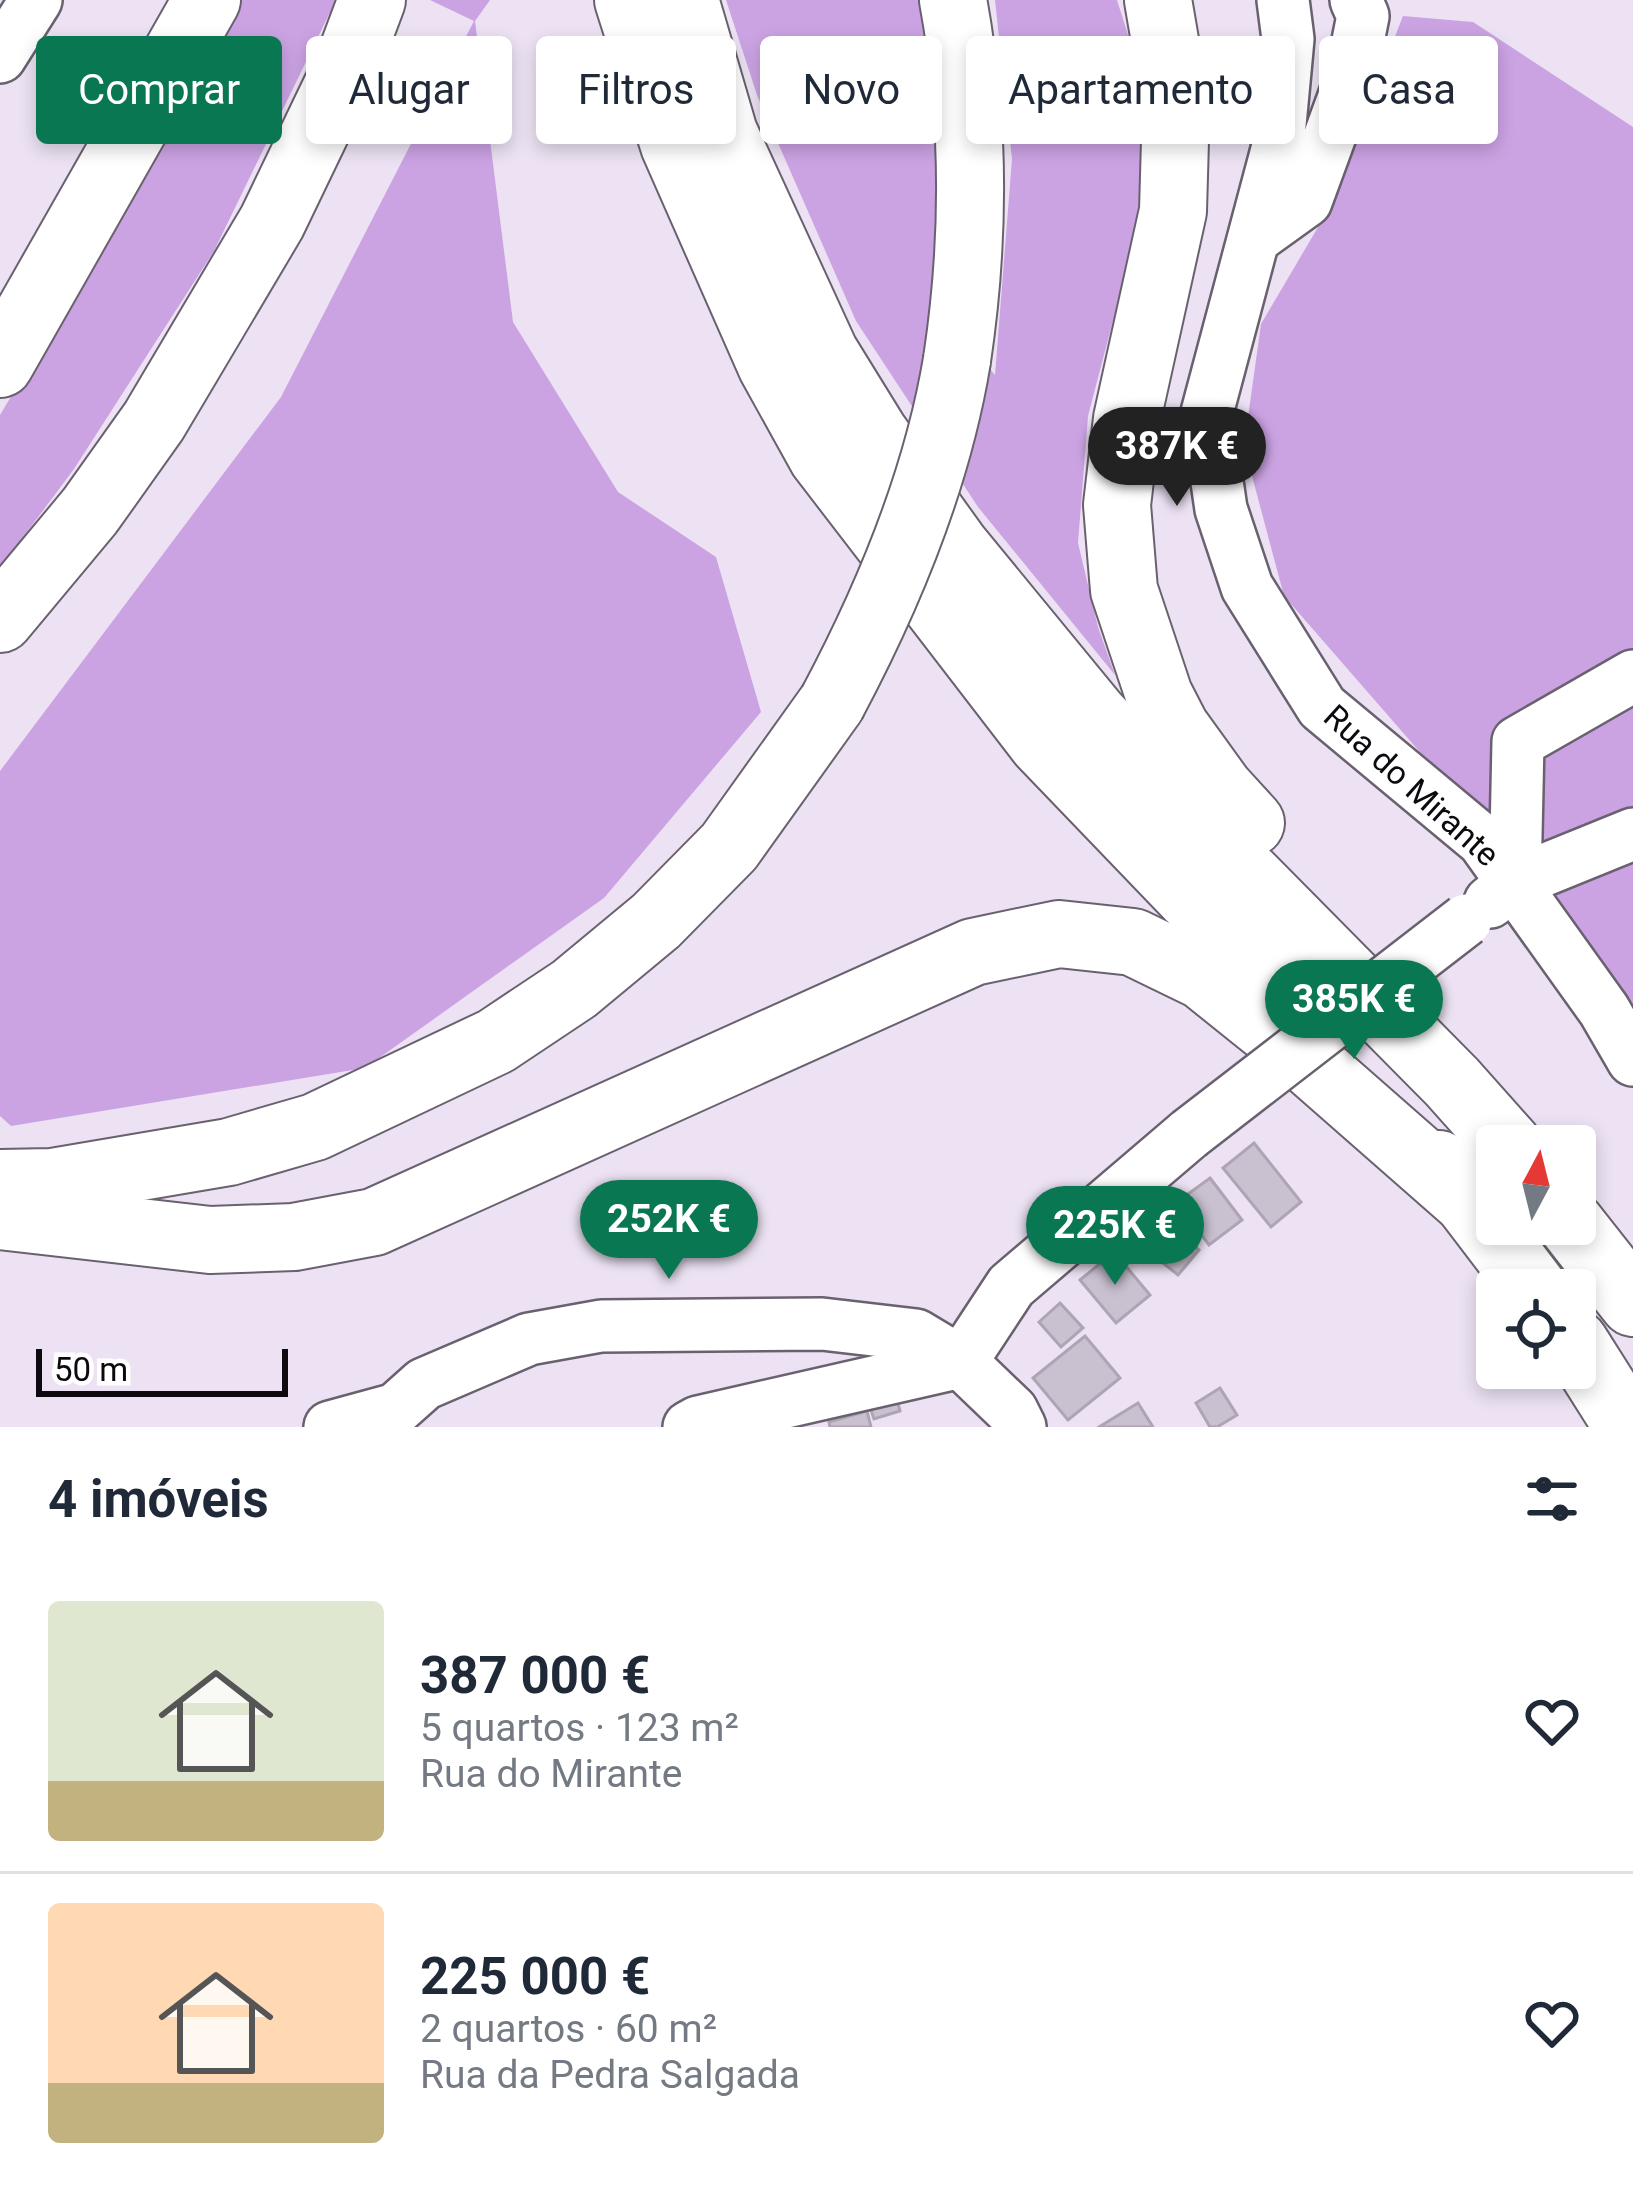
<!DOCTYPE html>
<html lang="pt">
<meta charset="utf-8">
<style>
:root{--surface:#fff;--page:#f2f2f3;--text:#1f2937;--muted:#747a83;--line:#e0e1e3;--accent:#097751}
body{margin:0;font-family:Roboto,sans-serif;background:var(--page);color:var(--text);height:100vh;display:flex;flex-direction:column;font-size:45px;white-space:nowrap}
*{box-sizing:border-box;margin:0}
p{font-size:39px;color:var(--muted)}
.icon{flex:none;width:66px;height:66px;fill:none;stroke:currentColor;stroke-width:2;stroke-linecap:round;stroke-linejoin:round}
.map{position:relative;height:1427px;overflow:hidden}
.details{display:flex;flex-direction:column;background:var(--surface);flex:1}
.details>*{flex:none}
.hud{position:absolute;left:36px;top:36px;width:1563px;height:108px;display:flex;gap:24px}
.needle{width:78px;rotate:7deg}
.tools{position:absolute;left:1476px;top:1125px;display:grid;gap:24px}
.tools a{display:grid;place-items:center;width:120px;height:120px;border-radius:12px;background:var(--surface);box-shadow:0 6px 18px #0003;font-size:60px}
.scale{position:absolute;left:36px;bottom:30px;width:252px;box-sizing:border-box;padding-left:12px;border:6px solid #0d0a0f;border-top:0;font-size:33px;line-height:42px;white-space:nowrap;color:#0d0a0f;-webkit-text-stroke:9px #fff;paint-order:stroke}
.price{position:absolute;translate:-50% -102px;padding:0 27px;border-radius:42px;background:var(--accent);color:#fff;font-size:39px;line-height:78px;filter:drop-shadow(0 3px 6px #0008)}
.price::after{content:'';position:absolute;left:50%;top:72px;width:36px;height:27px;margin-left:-18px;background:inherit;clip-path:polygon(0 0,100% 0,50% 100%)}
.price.on{background:#222;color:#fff}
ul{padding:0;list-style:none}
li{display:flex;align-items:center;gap:36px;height:300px;padding:0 48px}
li+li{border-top:3px solid var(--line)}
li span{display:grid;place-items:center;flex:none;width:336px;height:240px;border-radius:12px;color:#555}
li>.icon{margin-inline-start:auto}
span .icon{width:144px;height:144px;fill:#fffc;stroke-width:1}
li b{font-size:51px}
h2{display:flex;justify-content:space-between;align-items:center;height:144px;padding:0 48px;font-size:51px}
.tag{padding:0 42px;border-radius:12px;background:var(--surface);box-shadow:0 6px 18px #0003;font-size:42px;line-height:108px}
.tag.on{background:var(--accent);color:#fff}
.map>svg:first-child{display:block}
.green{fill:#cba3e3}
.building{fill:#c9c0d0;stroke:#aea4b4;stroke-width:3}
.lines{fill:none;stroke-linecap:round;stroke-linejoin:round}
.minor-casing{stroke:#6a616f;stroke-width:56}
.highway-casing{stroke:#6a616f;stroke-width:70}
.minor{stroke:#fff;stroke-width:51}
.highway{stroke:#fff;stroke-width:66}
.minor-bridge-casing{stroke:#6a616f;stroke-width:56;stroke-linecap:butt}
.highway-bridge-casing{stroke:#6a616f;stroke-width:70;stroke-linecap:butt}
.minor-bridge{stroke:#fff;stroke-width:51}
.highway-bridge{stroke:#fff;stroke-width:66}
.labels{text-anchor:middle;stroke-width:10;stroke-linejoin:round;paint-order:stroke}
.street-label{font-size:33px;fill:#0d0a0f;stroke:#fff}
</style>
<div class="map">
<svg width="1633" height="1427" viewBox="0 0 1633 1427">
<rect width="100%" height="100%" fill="#ece2f3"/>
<g class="green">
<polygon points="238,0 336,0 214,251 74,469 0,568 0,415 95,255"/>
<polygon points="430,0 490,0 475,21 513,322 618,492 716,557 761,712 604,898 365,1068 11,1126 0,1116 0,771 281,397 474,21"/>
<polygon points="726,0 926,0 943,101 934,302 995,375 1012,159 995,0 1117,0 1138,66 1145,164 1131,252 1088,416 1078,543 1098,627 1115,675 978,507 856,321 757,95"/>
<polygon points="1403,16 1473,22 1633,127 1633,1036 1547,898 1284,596 1244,446 1261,324 1324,217"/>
</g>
<g class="building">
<polygon points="1254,1143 1301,1202 1271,1227 1223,1168"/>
<polygon points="1210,1178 1242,1220 1209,1245 1177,1202"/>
<polygon points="1158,1216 1199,1250 1178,1275 1137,1242"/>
<polygon points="1114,1252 1150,1295 1116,1323 1080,1280"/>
<polygon points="1060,1303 1083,1328 1061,1347 1039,1322"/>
<polygon points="1085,1336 1120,1378 1068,1420 1033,1378"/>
<polygon points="1220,1388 1237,1415 1217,1427 1210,1427 1196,1403"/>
<polygon points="895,1392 900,1411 874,1419 868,1401"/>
<polygon points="1138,1403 1153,1427 1099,1427"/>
<polygon points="867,1411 871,1427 830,1427 829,1422"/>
</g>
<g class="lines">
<g class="minor-casing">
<g id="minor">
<polyline points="1283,0 1288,39 1278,146 1207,413 1221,509 1247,587 1322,707 1483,841 1604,1010 1633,1060"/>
<polyline points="0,57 36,0"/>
<polyline points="1256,237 1306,201 1350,81 1363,16 1356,0"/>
<polyline points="1515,882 1518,742 1633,676"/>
<polyline points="1490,902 1515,882 1633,834"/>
<polyline points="961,1362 1011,1286 1189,1134"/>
<polyline points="330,1427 396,1409 424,1384 529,1339 601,1326 822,1324 916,1335 961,1362 1012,1411 1020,1427"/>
<polyline points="689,1427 698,1422 961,1362"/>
</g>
</g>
<g class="highway-casing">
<g id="highway">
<polyline points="628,0 674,145 771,365 822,457 1042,743 1288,999"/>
<polyline points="685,0 724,133 825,353 875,434 956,547 1094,715 1173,800 1452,1082 1509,1146"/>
<path d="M 953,0 C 975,119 975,240 957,360"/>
<polyline points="1158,0 1176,105 1173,211 1127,419 1117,505 1124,590 1159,695 1176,728 1220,789 1251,823"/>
<polyline points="0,364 207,0"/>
<polyline points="0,619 90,511 154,421 272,222 348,64 372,0"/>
<polyline points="1439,1164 1535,1290"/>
<polyline points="0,1183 52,1182 229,1152 315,1127 496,1041 574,989 656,921 729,847 832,703"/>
<polyline points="0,1216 210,1240 294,1237 374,1222 973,952 1059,934 1133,942 1203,976 1294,1049 1466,1200"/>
<polyline points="1571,1224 1633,1303"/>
<polyline points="1575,1343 1628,1427"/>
</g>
</g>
<use href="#minor" class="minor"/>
<use href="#highway" class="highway"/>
<g class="minor-bridge-casing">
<polyline id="minor-bridge" points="1189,1134 1466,920"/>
</g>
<g class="highway-bridge-casing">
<path id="highway-bridge" d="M 832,703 C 889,596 937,481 957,360"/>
</g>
<use href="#minor-bridge" class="minor-bridge"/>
<use href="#highway-bridge" class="highway-bridge"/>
</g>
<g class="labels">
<g class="street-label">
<text transform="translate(1412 785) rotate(42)" y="12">Rua do Mirante</text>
</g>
</g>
</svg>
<div class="tools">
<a><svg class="needle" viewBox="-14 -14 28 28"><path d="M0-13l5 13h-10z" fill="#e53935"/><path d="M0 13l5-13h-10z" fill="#747a83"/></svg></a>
<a><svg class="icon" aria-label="locate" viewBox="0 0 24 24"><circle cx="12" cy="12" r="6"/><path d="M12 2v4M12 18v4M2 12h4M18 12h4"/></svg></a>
</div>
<div class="scale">50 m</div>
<b class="price on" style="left:1177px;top:509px">387K €</b>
<b class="price" style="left:1354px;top:1062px">385K €</b>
<b class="price" style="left:669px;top:1282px">252K €</b>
<b class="price" style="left:1115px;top:1288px">225K €</b>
<div class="hud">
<a class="tag on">Comprar</a>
<a class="tag">Alugar</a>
<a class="tag">Filtros</a>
<a class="tag">Novo</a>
<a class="tag">Apartamento</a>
<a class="tag">Casa</a>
</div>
</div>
<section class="details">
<h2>4 imóveis<svg class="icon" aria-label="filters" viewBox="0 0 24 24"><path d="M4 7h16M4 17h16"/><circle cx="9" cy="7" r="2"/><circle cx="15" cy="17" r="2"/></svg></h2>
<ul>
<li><span style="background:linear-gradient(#dfe7d0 75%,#c2b280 0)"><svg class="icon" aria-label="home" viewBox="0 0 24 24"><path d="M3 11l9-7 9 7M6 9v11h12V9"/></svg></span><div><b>387 000 €</b><p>5 quartos · 123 m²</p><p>Rua do Mirante</p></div><svg class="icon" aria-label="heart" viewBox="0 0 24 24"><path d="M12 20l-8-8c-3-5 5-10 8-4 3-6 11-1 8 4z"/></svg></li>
<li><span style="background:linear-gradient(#ffd9b3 75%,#c2b280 0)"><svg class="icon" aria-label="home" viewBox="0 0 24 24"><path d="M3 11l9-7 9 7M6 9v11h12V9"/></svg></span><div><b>225 000 €</b><p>2 quartos · 60 m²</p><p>Rua da Pedra Salgada</p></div><svg class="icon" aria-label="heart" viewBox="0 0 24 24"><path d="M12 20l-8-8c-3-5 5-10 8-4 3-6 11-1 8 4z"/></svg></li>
</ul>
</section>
